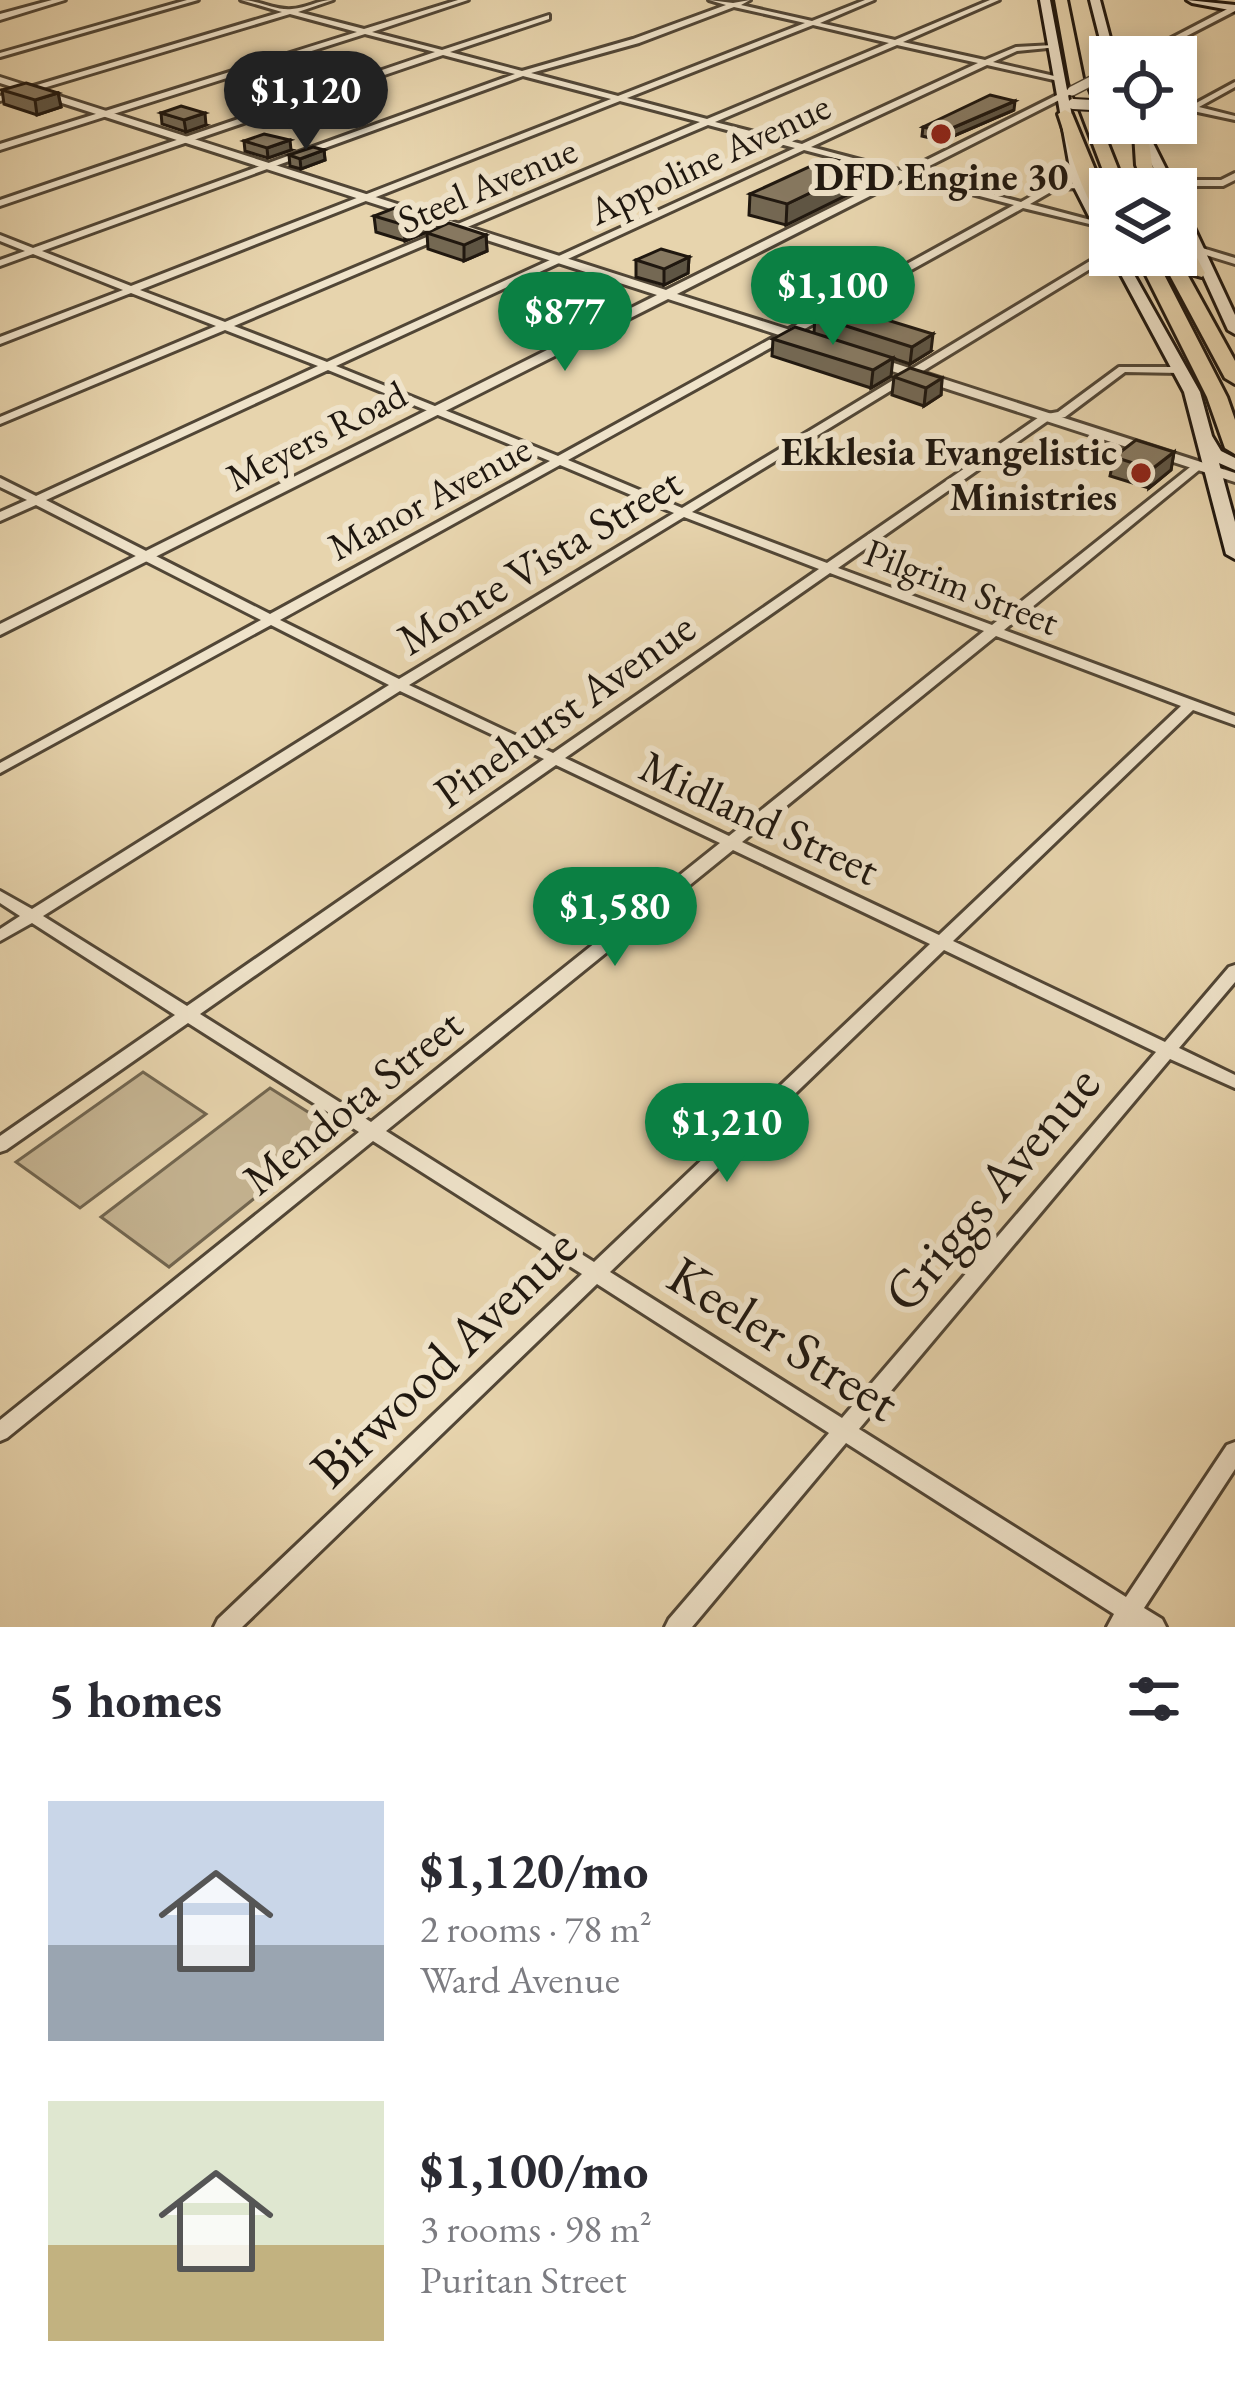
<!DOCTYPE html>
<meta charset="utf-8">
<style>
:root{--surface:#fff;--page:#f7f7f7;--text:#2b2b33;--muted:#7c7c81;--accent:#0b8043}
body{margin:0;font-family:"EB Garamond",serif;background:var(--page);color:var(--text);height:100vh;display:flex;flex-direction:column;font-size:45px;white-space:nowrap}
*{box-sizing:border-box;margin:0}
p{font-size:39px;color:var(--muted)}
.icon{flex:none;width:66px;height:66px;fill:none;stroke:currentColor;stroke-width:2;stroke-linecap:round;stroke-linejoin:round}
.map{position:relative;height:1627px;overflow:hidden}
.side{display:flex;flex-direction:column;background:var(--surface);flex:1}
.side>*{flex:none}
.tools{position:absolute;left:1089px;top:36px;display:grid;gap:24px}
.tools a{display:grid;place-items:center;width:108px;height:108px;border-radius:0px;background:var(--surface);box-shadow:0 6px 18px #0003;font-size:60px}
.price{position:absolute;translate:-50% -102px;padding:0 27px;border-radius:42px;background:var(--accent);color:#fff;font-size:39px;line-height:78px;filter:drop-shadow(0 3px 6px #0008)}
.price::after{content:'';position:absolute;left:50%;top:72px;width:36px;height:27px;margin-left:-18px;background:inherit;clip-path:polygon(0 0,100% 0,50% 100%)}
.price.active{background:#222;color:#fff}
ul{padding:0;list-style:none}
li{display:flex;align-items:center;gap:36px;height:300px;padding:0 48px}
li span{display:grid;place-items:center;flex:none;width:336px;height:240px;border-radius:0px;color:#555}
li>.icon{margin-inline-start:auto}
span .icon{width:144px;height:144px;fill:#fffc;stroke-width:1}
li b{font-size:51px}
h2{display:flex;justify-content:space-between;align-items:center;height:144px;padding:0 48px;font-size:51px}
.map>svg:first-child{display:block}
.green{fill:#c5b492;stroke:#726650;stroke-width:3}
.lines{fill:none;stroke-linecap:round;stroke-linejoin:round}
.minor-casing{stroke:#514636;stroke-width:6}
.tertiary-casing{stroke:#514636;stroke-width:6}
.secondary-casing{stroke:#1f170f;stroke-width:6}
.motorway-casing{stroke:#1f170f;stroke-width:6}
.minor{fill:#efe3ca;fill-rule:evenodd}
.tertiary{fill:#efe3ca;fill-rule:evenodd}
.secondary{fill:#efe3ca;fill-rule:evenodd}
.motorway{fill:#e7d4ad;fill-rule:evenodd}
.tertiary-bridge-casing{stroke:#514636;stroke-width:12;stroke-linecap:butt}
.secondary-bridge-casing{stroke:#1f170f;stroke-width:14;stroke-linecap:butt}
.tertiary-bridge{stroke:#efe3ca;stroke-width:9}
.secondary-bridge{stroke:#efe3ca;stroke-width:10}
.wall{fill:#746853;stroke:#1f170f;stroke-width:3}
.shaded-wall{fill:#5e5544;stroke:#1f170f;stroke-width:3}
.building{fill:#877961;stroke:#1f170f;stroke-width:3}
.poi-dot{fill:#8f2418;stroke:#efe3ca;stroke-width:4.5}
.labels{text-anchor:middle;stroke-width:12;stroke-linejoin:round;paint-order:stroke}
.far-street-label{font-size:39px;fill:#1f170f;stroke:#efe3ca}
.far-poi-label{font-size:39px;font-weight:bold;fill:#1f170f;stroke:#efe3ca}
.street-label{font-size:45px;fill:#1f170f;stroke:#efe3ca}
.near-street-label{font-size:54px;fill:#1f170f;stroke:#efe3ca}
</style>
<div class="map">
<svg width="1235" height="1627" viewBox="0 0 1235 1627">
<rect width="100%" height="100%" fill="#e7d4ad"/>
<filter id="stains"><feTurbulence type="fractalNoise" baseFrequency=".00167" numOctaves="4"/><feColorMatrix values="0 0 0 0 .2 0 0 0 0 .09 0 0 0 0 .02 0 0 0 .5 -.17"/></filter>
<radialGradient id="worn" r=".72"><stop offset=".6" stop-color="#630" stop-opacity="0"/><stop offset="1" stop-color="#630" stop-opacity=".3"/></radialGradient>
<g class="green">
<polygon points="143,1072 206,1114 80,1208 16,1162"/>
<polygon points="270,1088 338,1131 169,1267 101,1217"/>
</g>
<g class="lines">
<g class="minor-casing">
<g id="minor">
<polygon points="187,0 198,0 0,57 0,53"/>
<path d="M 241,0 C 258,0 276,11 292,9 C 307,8 318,0 333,0 L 298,12 L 364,29 L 458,0 L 468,0 L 372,32 L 442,50 L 549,15 L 549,19 L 450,52 L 522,71 L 633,39 L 726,5 L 709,0 L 733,3 L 750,0 L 741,5 L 812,21 L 865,0 L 874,0 L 820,23 L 895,40 L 990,0 L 999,0 L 903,42 L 985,60 L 1016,47 L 1054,45 L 1058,47 L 1017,51 L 993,62 L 1063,78 L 1063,82 L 987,65 L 811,147 L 1021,202 L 1051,185 L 1082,183 L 1082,187 L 1079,188 L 1056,189 L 1030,204 L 1102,223 L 1102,227 L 1023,208 L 568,460 L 682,508 L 1090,261 L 1123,259 L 1125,261 L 1120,264 L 1095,266 L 692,512 L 827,563 L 1042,415 L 1058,412 L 1119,367 L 1180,367 L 1185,370 L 1180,373 L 1125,372 L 1065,417 L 1049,420 L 838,568 L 992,625 L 1194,464 L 1202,464 L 1204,466 L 1004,630 L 1235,716 L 1235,725 L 1193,710 L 953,941 L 1165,1042 L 1229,967 L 1235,965 L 1235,982 L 1179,1048 L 1235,1075 L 1235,1088 L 1170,1059 L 859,1429 L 1126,1597 L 1227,1445 L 1235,1442 L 1235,1469 L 1144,1608 L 1162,1619 L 1166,1627 L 1107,1627 L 1114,1614 L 846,1443 L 692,1627 L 665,1627 L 669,1619 L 829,1433 L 597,1284 L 242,1627 L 214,1627 L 218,1619 L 582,1274 L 373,1141 L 7,1438 L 0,1441 L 0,1420 L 359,1132 L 188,1023 L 6,1150 L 0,1152 L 0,1136 L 175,1015 L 32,923 L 0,941 L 0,929 L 20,916 L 0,903 L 0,891 L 32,909 L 389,685 L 271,625 L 0,773 L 0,763 L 261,620 L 36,505 L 0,521 L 0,512 L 27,500 L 0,487 L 0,478 L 36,496 L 318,366 L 225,330 L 0,424 L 0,417 L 216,326 L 131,293 L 0,344 L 0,337 L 123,290 L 33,254 L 0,266 L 0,260 L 25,251 L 0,241 L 0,235 L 33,248 L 515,74 L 443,55 L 0,206 L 0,200 L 435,52 L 365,34 L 0,150 L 0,144 L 357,32 L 290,14 L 0,101 L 0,96 L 282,12 ZM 734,7 L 805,23 L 618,96 L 531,73 L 639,43 ZM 813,25 L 889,43 L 707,119 L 627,98 ZM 897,45 L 978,63 L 802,144 L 715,122 ZM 523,76 L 611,99 L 131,286 L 42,251 ZM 620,101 L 700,122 L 225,322 L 140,290 ZM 708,125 L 795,148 L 327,362 L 234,326 ZM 804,150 L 1014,205 L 558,456 L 336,366 ZM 328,370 L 550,461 L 270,614 L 46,500 ZM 560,465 L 674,513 L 399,679 L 280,620 ZM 684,517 L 819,569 L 553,753 L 409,685 ZM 830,573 L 984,631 L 729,836 L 565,758 ZM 996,636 L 1181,706 L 939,935 L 742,842 ZM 400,691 L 544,759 L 187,1006 L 43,916 ZM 556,765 L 720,843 L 371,1122 L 200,1014 ZM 733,850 L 930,944 L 594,1262 L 386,1131 ZM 944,950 L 1156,1052 L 842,1418 L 610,1272 Z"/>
<polygon points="1235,82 1235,87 1199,107 1235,116 1235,120 1193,111 1176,119 1176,114"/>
<polygon points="1235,173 1235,180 1223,186 1167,186 1163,183 1167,180 1221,180"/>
<polygon points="1199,247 1235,258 1235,264 1196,252 1194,250"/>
</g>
</g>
<g class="tertiary-casing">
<g id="tertiary">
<polygon points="52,0 65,0 0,20 0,14"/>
<polygon points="1235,5 1235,11 1146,57 1135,57"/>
<polygon points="0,77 666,290 1069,89 1077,91 677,294 812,337 812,343 804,343 668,299 0,635 0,624 657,295 0,83"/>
<polygon points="864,356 872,356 1235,473 1235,482 864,362"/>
</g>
</g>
<g class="secondary-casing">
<g id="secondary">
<polygon points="1040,0 1050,0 1085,185 1110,232 1110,248 1103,244 1073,185"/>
<polygon points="1090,0 1100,0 1115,57 1110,57 1110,62 1105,59"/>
<polygon points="1187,0 1235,5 1235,11 1192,3"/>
<polygon points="1131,123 1143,123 1176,189 1164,189"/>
<polygon points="1176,198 1182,202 1235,315 1235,334 1228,330 1176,216"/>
<polygon points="1110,254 1123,255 1200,392 1212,436 1221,451 1235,458 1235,470 1219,463 1235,522 1235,559 1226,554 1184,392"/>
</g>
</g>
<g class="motorway-casing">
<g id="motorway">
<polygon points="1055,0 1067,0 1084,83 1126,189 1110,189 1070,83"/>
<path d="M 1065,110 L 1072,114 L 1110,206 L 1110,226 C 1085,212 1068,142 1058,114 Z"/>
<polygon points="1141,129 1148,133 1152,165 1161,189 1145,189 1136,165 1134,133"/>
<polygon points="1176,228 1184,233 1205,273 1202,277 1187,273 1176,250"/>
<polygon points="1176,254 1235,361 1235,384 1225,378 1159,255"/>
<polygon points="1136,255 1154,255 1227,397 1235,420 1235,454 1225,448 1207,397"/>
</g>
</g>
<use href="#minor" class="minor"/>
<use href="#tertiary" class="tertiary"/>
<use href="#secondary" class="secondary"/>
<use href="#motorway" class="motorway"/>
<g class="tertiary-bridge-casing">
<polyline id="tertiary-bridge" points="1072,91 1105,74"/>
</g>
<g class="secondary-bridge-casing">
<polyline id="secondary-bridge" points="1073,104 1110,106"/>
</g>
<use href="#tertiary-bridge" class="tertiary-bridge"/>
<use href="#secondary-bridge" class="secondary-bridge"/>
</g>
<g class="wall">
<polygon points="2,90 58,93 61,107 37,115 4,104"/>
<polygon points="1014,110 942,141 922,136 923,127"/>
<polygon points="161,113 206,125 186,132 162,124"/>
<polygon points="244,141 291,150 268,158 245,151"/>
<polygon points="324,150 325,160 301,169 290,166 289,155"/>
<polygon points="865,186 786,225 749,215 750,194"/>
<polygon points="431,214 432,230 405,241 376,232 374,216"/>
<polygon points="427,233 486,235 487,251 464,261 428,249"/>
<polygon points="689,257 688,273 664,285 636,277 636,260"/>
<polygon points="815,316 931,351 910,364 892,358 891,376 871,388 772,356 773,339 814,333"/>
<polygon points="894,377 942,378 941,395 924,406 892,395"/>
<polygon points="1174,452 1171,470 1149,488 1110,476 1114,457"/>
</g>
<g class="shaded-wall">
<polygon points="58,93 61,107 37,115 35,100"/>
<polygon points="1015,101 1014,110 942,141 943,132"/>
<polygon points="205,113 206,125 186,132 184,120"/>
<polygon points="290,140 291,150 268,158 267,148"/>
<polygon points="324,150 325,160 301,169 300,159"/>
<polygon points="866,166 865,186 786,225 787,204"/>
<polygon points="431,214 432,230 405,241 404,225"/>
<polygon points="486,235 487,251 464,261 464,245"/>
<polygon points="689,257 688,273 664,285 664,269"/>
<polygon points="933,334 931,351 910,364 912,347"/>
<polygon points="893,358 891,376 871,388 873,370"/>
<polygon points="942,378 941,395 924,406 926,388"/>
<polygon points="1174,452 1171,470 1149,488 1152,469"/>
</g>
<g class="building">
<polygon points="26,83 58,93 35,100 2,90"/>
<polygon points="990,95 1015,101 943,132 923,127"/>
<polygon points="181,106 205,113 184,120 161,113"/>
<polygon points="264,134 290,140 267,148 244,141"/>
<polygon points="313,147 324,150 300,159 289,155"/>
<polygon points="831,159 866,166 787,204 750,194 820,162"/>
<polygon points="402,205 431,214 404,225 374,216"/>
<polygon points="449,223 486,235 464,245 427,233"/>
<polygon points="661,249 689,257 664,269 636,260"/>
<polygon points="835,304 933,334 912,347 815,316"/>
<polygon points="795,327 893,358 873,370 773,339"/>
<polygon points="910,368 942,378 926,388 894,377"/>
<polygon points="1136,440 1174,452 1152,469 1114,457"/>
</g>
<g class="poi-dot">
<circle cx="941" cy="134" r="12"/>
<circle cx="1141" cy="473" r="12"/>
</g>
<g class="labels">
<g class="far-street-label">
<text transform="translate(709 158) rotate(-25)" y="14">Appoline Avenue</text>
<text transform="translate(487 184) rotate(-23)" y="14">Steel Avenue</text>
<text transform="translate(316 435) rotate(-27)" y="14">Meyers Road</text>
<text transform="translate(429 497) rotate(-28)" y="14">Manor Avenue</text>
<text transform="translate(962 586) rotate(21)" y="14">Pilgrim Street</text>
</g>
<g class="far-poi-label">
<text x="941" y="190">DFD Engine 30</text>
<text x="1117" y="465" text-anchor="end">Ekklesia Evangelistic<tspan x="1117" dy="45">Ministries</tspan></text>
</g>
<g class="street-label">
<text transform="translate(539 560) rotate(-31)" y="16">Monte Vista Street</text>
<text transform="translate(564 709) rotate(-35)" y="16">Pinehurst Avenue</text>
<text transform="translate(760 817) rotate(25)" y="16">Midland Street</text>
<text transform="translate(352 1101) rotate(-39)" y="16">Mendota Street</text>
</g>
<g class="near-street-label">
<text transform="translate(991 1188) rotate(-50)" y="19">Griggs Avenue</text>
<text transform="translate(784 1338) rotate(32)" y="19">Keeler Street</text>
<text transform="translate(443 1357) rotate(-44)" y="19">Birwood Avenue</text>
</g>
</g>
<rect width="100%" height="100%" filter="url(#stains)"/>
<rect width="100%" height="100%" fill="url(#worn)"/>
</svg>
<div class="tools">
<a><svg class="icon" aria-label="locate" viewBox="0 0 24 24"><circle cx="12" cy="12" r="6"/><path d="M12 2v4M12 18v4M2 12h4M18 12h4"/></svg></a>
<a><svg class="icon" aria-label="layers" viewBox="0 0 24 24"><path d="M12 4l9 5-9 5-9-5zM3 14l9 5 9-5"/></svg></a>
</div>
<b class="price active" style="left:306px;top:153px">$1,120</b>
<b class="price" style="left:833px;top:348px">$1,100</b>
<b class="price" style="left:565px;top:374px">$877</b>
<b class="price" style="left:615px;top:969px">$1,580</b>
<b class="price" style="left:727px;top:1185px">$1,210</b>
</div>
<section class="side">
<h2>5 homes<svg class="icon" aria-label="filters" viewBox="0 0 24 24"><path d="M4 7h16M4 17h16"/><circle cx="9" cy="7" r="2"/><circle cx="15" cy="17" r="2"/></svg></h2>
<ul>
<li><span style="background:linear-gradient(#c9d6e8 60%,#9aa5b1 0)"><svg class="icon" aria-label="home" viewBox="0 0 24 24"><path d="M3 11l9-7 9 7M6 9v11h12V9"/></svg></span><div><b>$1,120/mo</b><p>2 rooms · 78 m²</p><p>Ward Avenue</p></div></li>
<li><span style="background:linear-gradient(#dfe7d0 60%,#c2b280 0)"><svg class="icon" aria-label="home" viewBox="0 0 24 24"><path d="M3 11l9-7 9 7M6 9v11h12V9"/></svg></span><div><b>$1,100/mo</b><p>3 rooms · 98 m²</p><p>Puritan Street</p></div></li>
</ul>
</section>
